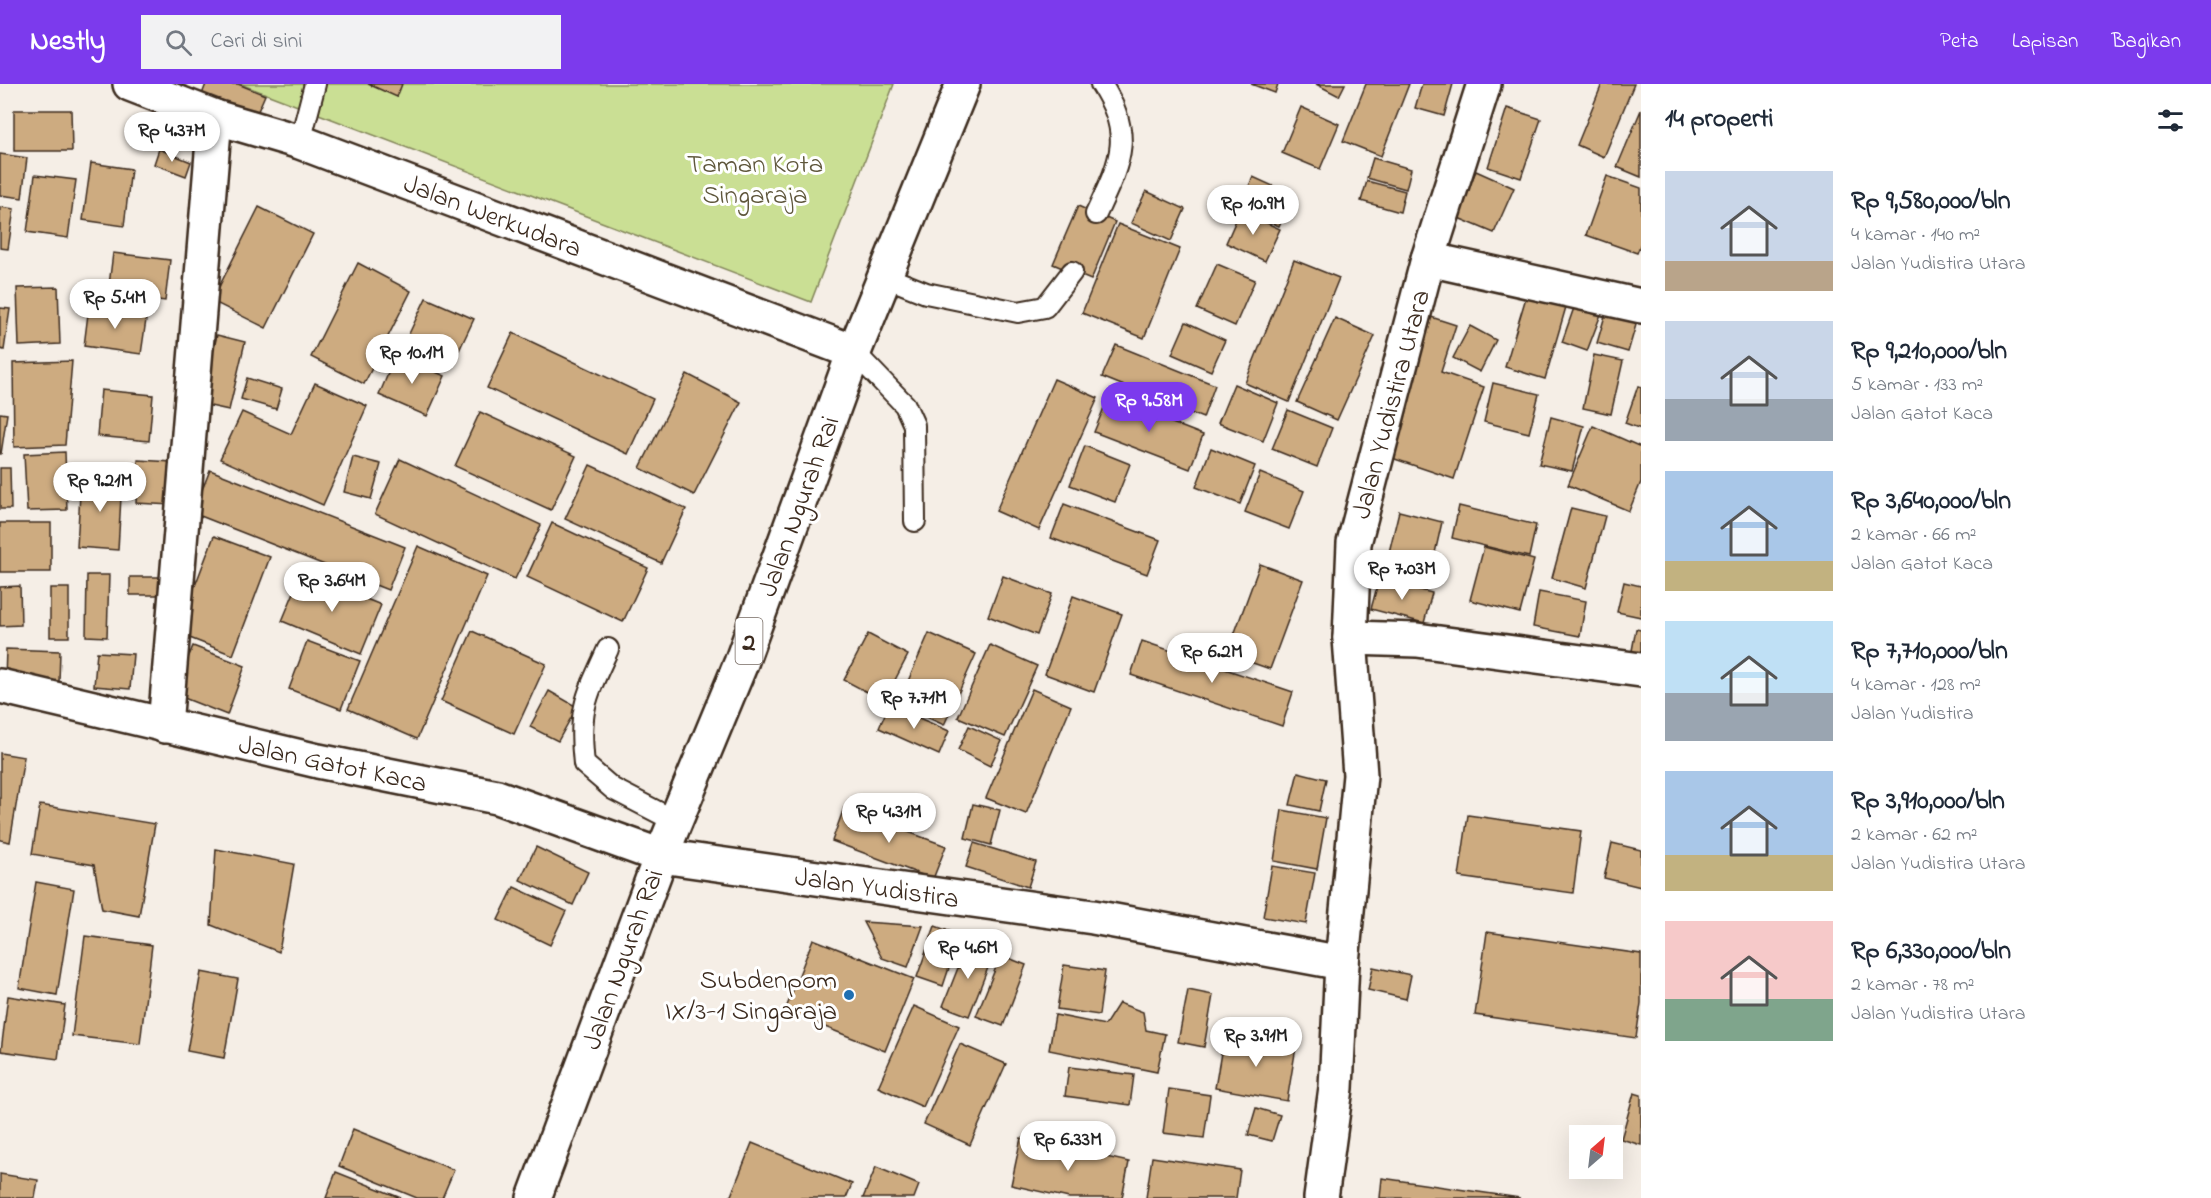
<!DOCTYPE html>
<html lang="id">
<meta charset="utf-8">
<style>
:root{--surface:#fff;--page:#f2f2f3;--text:#1f2937;--muted:#747a83;--accent:#7c3aed}
body{margin:0;font-family:"Indie Flower",sans-serif;background:var(--page);color:var(--text);height:100vh;display:flex;flex-direction:column;font-size:22px;white-space:nowrap}
*{box-sizing:border-box;margin:0}
p{font-size:20px;color:var(--muted)}
.icon{flex:none;width:33px;height:33px;fill:none;stroke:currentColor;stroke-width:2;stroke-linecap:round;stroke-linejoin:round}
.map{position:relative;flex:1;overflow:hidden}
.sheet{display:flex;flex-direction:column;background:var(--surface);width:570px}
.sheet>*{flex:none}
.needle{width:39px;rotate:28deg}
.fabs{position:absolute;left:1569px;top:1041px;display:grid;gap:12px}
.fabs a{display:grid;place-items:center;width:54px;height:54px;border-radius:0px;background:var(--surface);box-shadow:0 6px 24px #0002;font-size:30px}
.price{position:absolute;translate:-50% -51px;padding:0 14px;border-radius:21px;background:#fff;color:#222;font-size:20px;line-height:39px;filter:drop-shadow(0 2px 3px #0008)}
.price::after{content:'';position:absolute;left:50%;top:36px;width:18px;height:14px;margin-left:-9px;background:inherit;clip-path:polygon(0 0,100% 0,50% 100%)}
.price.active{background:var(--accent);color:#fff}
ul{padding:0;list-style:none}
li{display:flex;align-items:center;gap:18px;height:150px;padding:0 24px}
li span{display:grid;place-items:center;flex:none;width:168px;height:120px;border-radius:0px;color:#555}
li>.icon{margin-inline-start:auto}
span .icon{width:72px;height:72px;fill:#fffc;stroke-width:1}
li b{font-size:26px}
h2{display:flex;justify-content:space-between;align-items:center;height:72px;padding:0 24px;font-size:26px}
header{display:flex;align-items:center;gap:36px;box-sizing:border-box;height:84px;padding:0 30px;background:var(--accent);color:#fff}
header strong{font-size:28px}
nav{display:flex;gap:33px;margin-inline-start:auto;font-size:21px}
.search{width:420px;height:54px;background:var(--page);display:flex;align-items:center;gap:15px;box-sizing:border-box;padding:0 21px;border-radius:0px;color:var(--muted);font-size:22px}
main{display:flex;flex:1;min-height:0}
.map>svg:first-child{display:block}
.green{fill:#cadf94;stroke:#828459;stroke-width:1.5}
.building{fill:#cdab80;stroke:#3b2a1e;stroke-width:1.5}
.lines{fill:none;stroke-linecap:round;stroke-linejoin:round}
.service-casing{stroke:#3b2a1e;stroke-width:24}
.minor-casing{stroke:#3b2a1e;stroke-width:38}
.trunk-casing{stroke:#3b2a1e;stroke-width:38}
.service{stroke:#fff;stroke-width:20}
.minor{stroke:#fff;stroke-width:33}
.trunk{stroke:#fff;stroke-width:33}
.poi-dot{fill:#1f6fb2;stroke:#fff;stroke-width:2}
.labels{text-anchor:middle;stroke-width:6;stroke-linejoin:round;paint-order:stroke}
.shield{fill:#fff;stroke:#766a62;stroke-width:1.5}
.shield-label{font-size:26px;font-weight:bold;fill:#3b2a1e}
.park-label{font-size:27px;fill:#5f573c;stroke:#fff}
.street-label{font-size:27px;fill:#3b2a1e;stroke:#fff}
.poi-label{font-size:27px;fill:#3b2a1e;stroke:#fff;text-anchor:end}
</style>
<header>
<strong>Nestly</strong>
<div class="search"><svg class="icon" aria-label="search" viewBox="0 0 24 24"><circle cx="10" cy="10" r="6"/><path d="M15 15l6 6"/></svg>Cari di sini</div>
<nav><a>Peta</a><a>Lapisan</a><a>Bagikan</a></nav>
</header>
<main>
<div class="map">
<svg width="1641" height="1114" viewBox="0 0 1641 1114">
<rect width="100%" height="100%" fill="#f5eee6"/>
<filter id="ink" filterUnits="userSpaceOnUse"><feTurbulence type="fractalNoise" baseFrequency=".0167" numOctaves="2"/><feDisplacementMap in="SourceGraphic" scale="12" xChannelSelector="R" yChannelSelector="G"/><feConvolveMatrix kernelMatrix="1 2 1 2 8 2 1 2 1" color-interpolation-filters="sRGB"/></filter>
<g filter="url(#ink)">
<polygon class="green" points="240,0 894,0 811,218"/>
<g class="building">
<polygon points="206,0 238,0 265,11 254,36 201,13"/>
<polygon points="368,0 402,0 397,13"/>
<polygon points="1251,0 1278,0 1275,9"/>
<polygon points="1316,0 1345,0 1339,12"/>
<polygon points="1366,0 1409,0 1381,72 1343,57"/>
<polygon points="1422,0 1453,0 1444,32 1415,24"/>
<polygon points="1602,0 1634,0 1604,73 1577,61"/>
<polygon points="1301,23 1339,40 1320,85 1282,69"/>
<polygon points="1507,24 1541,35 1521,94 1488,83"/>
<polygon points="14,26 71,26 72,67 14,67"/>
<polygon points="1641,26 1641,93 1617,83"/>
<polygon points="159,65 191,78 186,92 154,80"/>
<polygon points="0,70 27,74 22,114 0,111"/>
<polygon points="1373,74 1411,85 1406,105 1367,94"/>
<polygon points="91,79 131,85 124,142 83,136"/>
<polygon points="1476,87 1514,104 1494,149 1456,133"/>
<polygon points="35,91 76,96 68,154 27,148"/>
<polygon points="1607,92 1641,104 1641,159 1637,169 1586,151"/>
<polygon points="1253,93 1293,111 1279,142 1239,125"/>
<polygon points="1367,97 1405,107 1400,128 1361,117"/>
<polygon points="1146,107 1185,125 1171,157 1131,139"/>
<polygon points="1078,122 1115,138 1091,196 1053,180"/>
<polygon points="0,123 14,125 8,165 0,164"/>
<polygon points="259,123 313,150 266,244 212,217"/>
<polygon points="1240,127 1280,145 1265,177 1226,159"/>
<polygon points="1118,140 1180,165 1144,254 1082,229"/>
<polygon points="113,169 170,176 165,217 108,209"/>
<polygon points="1294,176 1339,194 1289,318 1245,299"/>
<polygon points="358,179 411,207 364,300 311,273"/>
<polygon points="1217,180 1255,196 1235,242 1197,225"/>
<polygon points="58,203 60,260 19,262 17,204"/>
<polygon points="1527,210 1566,223 1545,295 1505,283"/>
<polygon points="426,214 474,235 455,275 407,254"/>
<polygon points="1577,215 1603,225 1587,267 1562,258"/>
<polygon points="1609,218 1640,227 1628,268 1597,259"/>
<polygon points="89,222 147,229 141,270 84,262"/>
<polygon points="0,224 10,225 4,266 0,265"/>
<polygon points="1428,232 1456,241 1441,288 1484,303 1454,395 1383,371"/>
<polygon points="1335,234 1375,252 1337,336 1297,318"/>
<polygon points="1186,238 1225,256 1211,287 1172,270"/>
<polygon points="1470,242 1496,256 1480,288 1453,274"/>
<polygon points="513,249 653,315 628,370 487,304"/>
<polygon points="217,251 245,258 229,326 201,320"/>
<polygon points="1116,261 1215,301 1203,334 1102,293"/>
<polygon points="396,271 445,292 427,332 379,311"/>
<polygon points="1594,271 1623,277 1611,330 1583,324"/>
<polygon points="72,277 65,361 14,363 13,279"/>
<polygon points="687,290 741,318 694,411 640,384"/>
<polygon points="247,294 282,305 276,325 241,315"/>
<polygon points="1054,295 1098,314 1039,446 996,427"/>
<polygon points="315,299 367,322 323,421 220,375 242,328 291,350"/>
<polygon points="1493,299 1539,310 1529,349 1484,338"/>
<polygon points="1234,300 1278,319 1263,357 1218,339"/>
<polygon points="1638,302 1641,303 1641,345 1625,339"/>
<polygon points="101,306 153,311 149,357 97,352"/>
<polygon points="1108,314 1203,351 1190,385 1094,348"/>
<polygon points="1288,326 1332,344 1317,383 1272,365"/>
<polygon points="480,328 576,372 551,426 455,382"/>
<polygon points="0,329 7,330 1,370 0,370"/>
<polygon points="1551,333 1584,342 1572,387 1539,380"/>
<polygon points="1593,342 1641,363 1641,398 1629,427 1568,401"/>
<polygon points="1085,362 1130,380 1115,418 1070,401"/>
<polygon points="1211,364 1255,382 1240,420 1196,403"/>
<polygon points="65,368 67,426 27,427 24,370"/>
<polygon points="353,373 381,380 371,415 344,408"/>
<polygon points="400,375 541,441 515,495 375,430"/>
<polygon points="138,376 173,378 171,421 136,419"/>
<polygon points="590,381 686,425 661,479 565,435"/>
<polygon points="0,384 10,384 11,425 0,425"/>
<polygon points="210,386 405,463 388,506 193,429"/>
<polygon points="1260,389 1304,407 1289,445 1245,428"/>
<polygon points="81,392 122,395 118,466 77,463"/>
<polygon points="1064,420 1160,456 1147,490 1051,454"/>
<polygon points="1459,422 1536,441 1529,473 1452,454"/>
<polygon points="1571,424 1605,432 1586,504 1552,494"/>
<polygon points="1399,427 1442,438 1428,500 1384,489"/>
<rect x="0" y="439" width="51" height="49"/>
<polygon points="552,439 648,484 623,538 527,493"/>
<polygon points="214,452 270,473 233,571 177,549"/>
<polygon points="418,462 487,492 417,655 348,625"/>
<polygon points="1484,463 1534,476 1520,529 1470,516"/>
<polygon points="1260,480 1303,496 1270,585 1227,570"/>
<polygon points="302,489 381,521 361,570 282,537"/>
<polygon points="87,491 109,491 107,553 86,552"/>
<polygon points="1003,492 1052,510 1037,551 988,532"/>
<rect x="130" y="493" width="33" height="18"/>
<polygon points="1379,495 1432,509 1424,539 1371,525"/>
<polygon points="1624,498 1641,502 1641,533 1617,528"/>
<polygon points="20,502 21,541 0,542 0,503"/>
<rect x="50" y="504" width="19" height="49"/>
<polygon points="1539,508 1586,517 1580,552 1533,543"/>
<polygon points="1073,512 1122,530 1094,608 1045,590"/>
<polygon points="1636,545 1641,546 1641,574 1631,572"/>
<polygon points="472,547 546,580 514,650 441,617"/>
<polygon points="929,549 976,570 944,641 898,620"/>
<polygon points="868,550 908,571 884,617 844,596"/>
<polygon points="307,557 360,577 341,625 289,605"/>
<polygon points="1142,557 1293,608 1282,642 1131,591"/>
<polygon points="990,561 1037,582 1005,653 958,633"/>
<polygon points="193,562 245,582 227,631 174,610"/>
<polygon points="6,565 60,567 59,598 5,596"/>
<polygon points="97,568 133,570 130,605 94,602"/>
<polygon points="1032,605 1071,622 1026,730 986,714"/>
<polygon points="549,607 577,623 558,657 530,643"/>
<polygon points="889,621 949,647 939,671 879,644"/>
<polygon points="969,642 1002,657 990,682 958,666"/>
<polygon points="0,669 24,673 10,758 0,756"/>
<polygon points="1298,688 1326,695 1319,727 1290,721"/>
<polygon points="973,720 1000,726 991,761 965,754"/>
<polygon points="40,721 155,740 139,832 102,825 94,781 32,770"/>
<polygon points="844,724 946,762 933,795 832,757"/>
<polygon points="1282,726 1326,734 1317,785 1274,777"/>
<polygon points="1468,731 1581,747 1573,809 1459,793"/>
<polygon points="974,759 1036,778 1028,803 966,783"/>
<polygon points="1612,759 1641,766 1641,803 1604,794"/>
<polygon points="536,763 588,788 573,821 520,796"/>
<polygon points="216,765 294,780 279,868 211,841"/>
<polygon points="1272,782 1315,789 1306,840 1263,833"/>
<polygon points="36,798 74,805 57,911 19,904"/>
<polygon points="514,803 566,827 550,861 498,836"/>
<polygon points="863,838 923,842 908,883 882,874"/>
<polygon points="935,842 960,851 943,902 917,893"/>
<polygon points="1487,848 1641,870 1641,919 1636,954 1475,931"/>
<polygon points="85,852 152,861 140,960 72,952"/>
<polygon points="813,855 914,895 885,967 785,927"/>
<polygon points="967,861 993,871 969,932 943,922"/>
<polygon points="1001,871 1026,881 1003,942 976,932"/>
<polygon points="1064,881 1105,887 1099,931 1057,925"/>
<polygon points="1373,883 1411,891 1406,915 1368,906"/>
<polygon points="201,888 238,895 224,974 187,967"/>
<polygon points="1188,906 1213,911 1204,963 1178,958"/>
<polygon points="8,912 65,921 58,975 1,967"/>
<polygon points="1119,919 1143,928 1146,946 1165,950 1157,988 1049,966 1055,931 1105,941"/>
<polygon points="914,922 959,942 923,1023 878,1003"/>
<polygon points="1224,951 1296,963 1287,1017 1215,1004"/>
<polygon points="960,960 1006,980 970,1061 924,1040"/>
<polygon points="1069,983 1134,991 1130,1021 1065,1012"/>
<polygon points="1169,1005 1210,1011 1204,1054 1163,1049"/>
<polygon points="1634,1009 1641,1011 1641,1061 1621,1055"/>
<polygon points="1256,1024 1280,1031 1272,1057 1248,1051"/>
<polygon points="353,1045 454,1086 442,1114 417,1114 339,1082"/>
<polygon points="1021,1054 1129,1078 1122,1114 1069,1114 1011,1101"/>
<polygon points="752,1059 852,1100 846,1114 730,1114"/>
<polygon points="1152,1073 1240,1086 1236,1114 1146,1114"/>
<polygon points="876,1083 919,1101 914,1114 863,1114"/>
<polygon points="336,1088 401,1114 326,1114"/>
<polygon points="0,1090 38,1096 35,1114 0,1114"/>
<polygon points="1382,1094 1520,1114 1380,1114"/>
</g>
<g class="lines">
<g class="service-casing">
<g id="service">
<polyline points="300,58 315,0"/>
<path d="M 1096,130 C 1120,78 1135,52 1101,0"/>
<polyline points="886,193 926,209 1018,228 1045,223 1072,188"/>
<polyline points="854,268 905,321 914,341 915,437"/>
<path d="M 608,565 C 586,613 578,626 584,680 L 613,705 L 675,737"/>
</g>
</g>
<g class="minor-casing">
<g id="minor">
<polyline points="130,0 215,33 300,58 854,268"/>
<polyline points="1428,175 1641,222"/>
<polyline points="1350,554 1417,556 1641,586"/>
<polyline points="0,602 318,677 497,713 661,772 1093,833 1342,879"/>
<polyline points="165,642 215,33"/>
<polyline points="1321,1114 1336,1004 1342,879 1360,691 1350,554 1354,459 1428,175 1484,0"/>
</g>
</g>
<g class="trunk-casing">
<polyline id="trunk" points="534,1114 661,772 741,579 854,268 963,0"/>
</g>
<use href="#service" class="service"/>
<use href="#minor" class="minor"/>
<use href="#trunk" class="trunk"/>
</g>
</g>
<circle class="poi-dot" cx="849" cy="911" r="6"/>
<g class="labels">
<rect class="shield" x="735.5" y="534" width="27" height="46" rx="4.5"/>
<g class="shield-label">
<text x="749" y="566">2</text>
</g>
<g class="park-label">
<text x="755" y="88">Taman Kota<tspan x="755" dy="31">Singaraja</tspan></text>
</g>
<g class="street-label">
<text transform="translate(493 131) rotate(21)" y="9">Jalan Werkudara</text>
<text transform="translate(1390 320) rotate(-75)" y="9">Jalan Yudistira Utara</text>
<text transform="translate(798 422) rotate(-70)" y="9">Jalan Ngurah Rai</text>
<text transform="translate(333 679) rotate(12)" y="9">Jalan Gatot Kaca</text>
<text transform="translate(877 803) rotate(8)" y="9">Jalan Yudistira</text>
<text transform="translate(622 875) rotate(-70)" y="9">Jalan Ngurah Rai</text>
</g>
<g class="poi-label">
<text x="837" y="904">Subdenpom<tspan x="837" dy="31">IX/3-1 Singaraja</tspan></text>
</g>
</g>
</svg>
<div class="fabs">
<a><svg class="needle" viewBox="-14 -14 28 28"><path d="M0-13l5 13h-10z" fill="#e53935"/><path d="M0 13l5-13h-10z" fill="#747a83"/></svg></a>
</div>
<b class="price" style="left:172px;top:79px">Rp 4.37M</b>
<b class="price" style="left:1253px;top:152px">Rp 10.9M</b>
<b class="price" style="left:115px;top:246px">Rp 5.4M</b>
<b class="price" style="left:412px;top:301px">Rp 10.1M</b>
<b class="price active" style="left:1149px;top:349px">Rp 9.58M</b>
<b class="price" style="left:100px;top:429px">Rp 9.21M</b>
<b class="price" style="left:1402px;top:517px">Rp 7.03M</b>
<b class="price" style="left:332px;top:529px">Rp 3.64M</b>
<b class="price" style="left:1212px;top:600px">Rp 6.2M</b>
<b class="price" style="left:914px;top:646px">Rp 7.71M</b>
<b class="price" style="left:889px;top:760px">Rp 4.31M</b>
<b class="price" style="left:968px;top:896px">Rp 4.6M</b>
<b class="price" style="left:1256px;top:984px">Rp 3.91M</b>
<b class="price" style="left:1068px;top:1088px">Rp 6.33M</b>
</div>
<section class="sheet">
<h2>14 properti<svg class="icon" aria-label="filters" viewBox="0 0 24 24"><path d="M4 7h16M4 17h16"/><circle cx="9" cy="7" r="2"/><circle cx="15" cy="17" r="2"/></svg></h2>
<ul>
<li><span style="background:linear-gradient(#c9d6e8 75%,#b9a48a 0)"><svg class="icon" aria-label="home" viewBox="0 0 24 24"><path d="M3 11l9-7 9 7M6 9v11h12V9"/></svg></span><div><b>Rp 9,580,000/bln</b><p>4 kamar · 140 m²</p><p>Jalan Yudistira Utara</p></div></li>
<li><span style="background:linear-gradient(#c9d6e8 65%,#9aa5b1 0)"><svg class="icon" aria-label="home" viewBox="0 0 24 24"><path d="M3 11l9-7 9 7M6 9v11h12V9"/></svg></span><div><b>Rp 9,210,000/bln</b><p>5 kamar · 133 m²</p><p>Jalan Gatot Kaca</p></div></li>
<li><span style="background:linear-gradient(#a9c7e8 75%,#c2b280 0)"><svg class="icon" aria-label="home" viewBox="0 0 24 24"><path d="M3 11l9-7 9 7M6 9v11h12V9"/></svg></span><div><b>Rp 3,640,000/bln</b><p>2 kamar · 66 m²</p><p>Jalan Gatot Kaca</p></div></li>
<li><span style="background:linear-gradient(#bfe0f5 60%,#9aa5b1 0)"><svg class="icon" aria-label="home" viewBox="0 0 24 24"><path d="M3 11l9-7 9 7M6 9v11h12V9"/></svg></span><div><b>Rp 7,710,000/bln</b><p>4 kamar · 128 m²</p><p>Jalan Yudistira</p></div></li>
<li><span style="background:linear-gradient(#a9c7e8 70%,#c2b280 0)"><svg class="icon" aria-label="home" viewBox="0 0 24 24"><path d="M3 11l9-7 9 7M6 9v11h12V9"/></svg></span><div><b>Rp 3,910,000/bln</b><p>2 kamar · 62 m²</p><p>Jalan Yudistira Utara</p></div></li>
<li><span style="background:linear-gradient(#f6c9c9 65%,#7fa58c 0)"><svg class="icon" aria-label="home" viewBox="0 0 24 24"><path d="M3 11l9-7 9 7M6 9v11h12V9"/></svg></span><div><b>Rp 6,330,000/bln</b><p>2 kamar · 78 m²</p><p>Jalan Yudistira Utara</p></div></li>
</ul>
</section>
</main>
